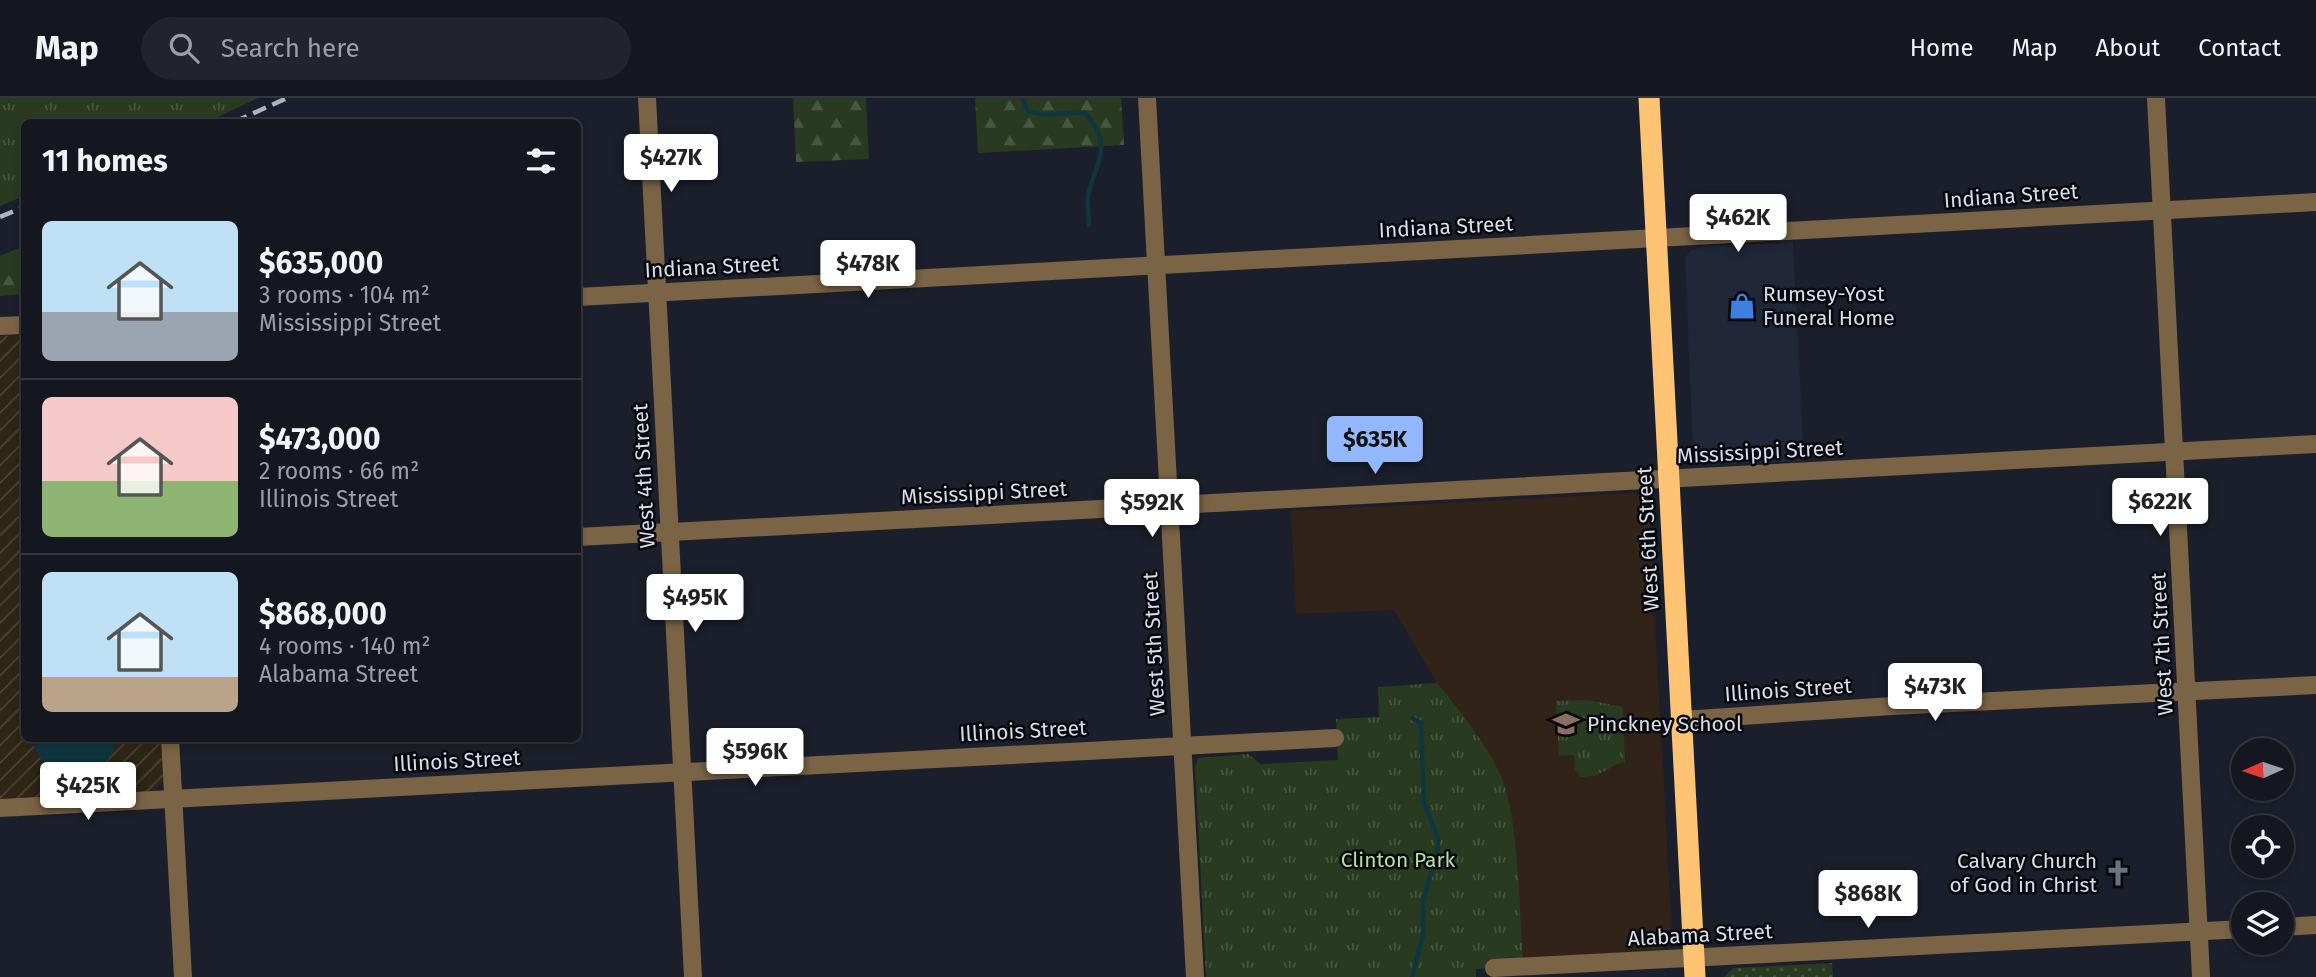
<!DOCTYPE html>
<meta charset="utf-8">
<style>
:root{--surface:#141720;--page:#21242d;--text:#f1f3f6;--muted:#9d9fa5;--line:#33363e;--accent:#92b7fd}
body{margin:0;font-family:"Fira Sans",sans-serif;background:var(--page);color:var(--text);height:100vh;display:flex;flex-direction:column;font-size:26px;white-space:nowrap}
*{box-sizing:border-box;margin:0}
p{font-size:23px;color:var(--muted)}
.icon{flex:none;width:38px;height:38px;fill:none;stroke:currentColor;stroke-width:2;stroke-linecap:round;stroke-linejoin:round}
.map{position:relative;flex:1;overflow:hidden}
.details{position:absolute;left:21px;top:21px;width:560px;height:623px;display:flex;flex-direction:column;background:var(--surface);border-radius:10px;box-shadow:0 4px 10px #0003,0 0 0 2px var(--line)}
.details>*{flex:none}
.needle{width:46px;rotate:267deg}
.controls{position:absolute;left:2231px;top:640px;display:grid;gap:14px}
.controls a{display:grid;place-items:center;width:63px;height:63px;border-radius:50%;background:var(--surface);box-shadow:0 4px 10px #0003,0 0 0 2px var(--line);font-size:35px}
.price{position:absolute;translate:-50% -60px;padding:0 16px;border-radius:7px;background:#fff;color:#222;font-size:23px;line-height:46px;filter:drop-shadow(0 2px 4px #0008)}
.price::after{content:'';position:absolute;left:50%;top:42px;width:21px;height:16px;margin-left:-10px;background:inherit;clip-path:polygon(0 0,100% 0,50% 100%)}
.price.selected{background:var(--accent);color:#111}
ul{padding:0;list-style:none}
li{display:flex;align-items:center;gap:21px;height:175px;padding:0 21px}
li+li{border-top:2px solid var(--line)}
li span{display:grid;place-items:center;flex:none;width:196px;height:140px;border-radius:10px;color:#555}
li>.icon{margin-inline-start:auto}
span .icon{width:84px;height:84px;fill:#fffc;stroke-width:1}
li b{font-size:30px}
h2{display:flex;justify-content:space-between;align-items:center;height:84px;padding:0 21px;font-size:30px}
header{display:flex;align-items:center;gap:42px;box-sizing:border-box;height:98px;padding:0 35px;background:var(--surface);border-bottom:2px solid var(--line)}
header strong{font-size:33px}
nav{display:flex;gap:38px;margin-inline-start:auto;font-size:24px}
.search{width:490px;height:63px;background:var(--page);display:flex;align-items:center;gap:18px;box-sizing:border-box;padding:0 24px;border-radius:38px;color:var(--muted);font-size:26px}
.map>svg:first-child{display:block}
.built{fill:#1f2738}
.industrial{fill:url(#industrial-furrows)}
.education{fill:#312317}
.grass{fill:url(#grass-dots)}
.forest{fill:url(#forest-firs)}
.park{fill:url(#park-tufts)}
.water{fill:#0e3641}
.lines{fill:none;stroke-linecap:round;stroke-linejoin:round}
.stream{stroke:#0e3641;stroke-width:4.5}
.minor{stroke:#7b6345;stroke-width:18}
.highway{stroke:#fec373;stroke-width:21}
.rail{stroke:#afb3bc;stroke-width:4.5;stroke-dasharray:14 7;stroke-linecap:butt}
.labels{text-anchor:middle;stroke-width:5;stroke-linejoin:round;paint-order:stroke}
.street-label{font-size:21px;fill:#d9dde5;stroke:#07090e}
.poi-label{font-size:21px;fill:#d9dde5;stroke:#07090e;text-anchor:start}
.park-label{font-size:21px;fill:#b6dea4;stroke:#07090e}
</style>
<header>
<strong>Map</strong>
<div class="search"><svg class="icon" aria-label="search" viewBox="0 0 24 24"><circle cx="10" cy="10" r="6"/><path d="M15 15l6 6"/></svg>Search here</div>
<nav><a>Home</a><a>Map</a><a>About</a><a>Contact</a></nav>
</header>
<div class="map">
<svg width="2316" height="879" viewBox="0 0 2316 879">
<defs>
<pattern id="industrial-furrows" width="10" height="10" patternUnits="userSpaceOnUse" patternTransform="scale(1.75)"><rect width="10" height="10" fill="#2e2515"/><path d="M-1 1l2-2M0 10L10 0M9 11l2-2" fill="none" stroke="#4c4437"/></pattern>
<pattern id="grass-dots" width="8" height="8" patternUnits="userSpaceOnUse" patternTransform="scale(1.75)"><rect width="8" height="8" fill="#283a20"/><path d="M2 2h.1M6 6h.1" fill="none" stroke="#475640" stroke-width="1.8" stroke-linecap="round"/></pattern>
<pattern id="forest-firs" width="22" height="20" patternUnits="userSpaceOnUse" patternTransform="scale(1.75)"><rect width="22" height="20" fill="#283a20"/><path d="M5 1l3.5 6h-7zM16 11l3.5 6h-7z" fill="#475640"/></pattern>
<pattern id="park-tufts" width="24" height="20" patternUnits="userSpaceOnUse" patternTransform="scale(1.75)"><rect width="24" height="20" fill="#283a20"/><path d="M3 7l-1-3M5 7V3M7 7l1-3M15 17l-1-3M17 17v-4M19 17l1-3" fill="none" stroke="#475640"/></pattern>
</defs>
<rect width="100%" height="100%" fill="#1a1f2b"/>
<polygon class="built" points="1793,144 1804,363 1703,367 1693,353 1685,159 1692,152 1704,149"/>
<polygon class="industrial" points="24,237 24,640 161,641 163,683 153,693 0,702 0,238"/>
<polygon class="education" points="1634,395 1646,400 1649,412 1672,838 1670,845 1660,852 1523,860 1510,713 1501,679 1479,638 1437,585 1394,512 1296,516 1291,413"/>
<polygon class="grass" points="1832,865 1833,879 1724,879 1733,870"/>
<g class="forest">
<polygon points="793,0 866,0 869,61 796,64"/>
<polygon points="975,0 1121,0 1124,47 978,55"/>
<polygon points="24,148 24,196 0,198 0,158"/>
</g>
<g class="park">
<polygon points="0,0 258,0 207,24 24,24 24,98 0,108"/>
<path d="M 1437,585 C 1461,614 1485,643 1501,678 C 1519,720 1519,811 1523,860 L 1490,862 L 1491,870 L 1476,871 L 1476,879 L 1206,879 L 1195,669 L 1198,660 L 1248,656 L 1261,666 L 1338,662 L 1336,621 L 1379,619 L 1378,589 Z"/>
<path d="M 1588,602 L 1623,609 L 1625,664 C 1606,668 1604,680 1580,679 L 1575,671 L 1574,657 L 1559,658 L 1556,603 Z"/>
</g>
<path class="water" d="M 31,641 L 118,640 L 118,641 C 105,691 46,690 31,641 Z"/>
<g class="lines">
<g class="stream">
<path d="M 1022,0 L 1028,13 C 1047,20 1065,13 1085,15 C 1112,45 1099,60 1089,93 C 1086,103 1089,117 1089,127"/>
<polyline points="1412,879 1423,837 1423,803 1438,751 1438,740 1424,705 1421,625 1412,620"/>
</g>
<g class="minor">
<polyline points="647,0 693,879"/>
<polyline points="1147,0 1195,879"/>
<polyline points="2156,0 2201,879"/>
<polyline points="578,199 2316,104"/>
<polyline points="0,228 24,227"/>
<polyline points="578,439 2316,346"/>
<polyline points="1682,622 1892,608 2316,587"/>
<polyline points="170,640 183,879"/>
<polyline points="0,710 1335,640"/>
<polyline points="2282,829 2316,827"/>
<polyline points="1494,870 2244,831"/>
</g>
<polyline class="highway" points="1649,0 1695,879"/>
<g class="rail">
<polyline points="234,24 287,0"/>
<polyline points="0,119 24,109"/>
</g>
</g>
<defs>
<g id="shop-bare" transform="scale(2.1)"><path d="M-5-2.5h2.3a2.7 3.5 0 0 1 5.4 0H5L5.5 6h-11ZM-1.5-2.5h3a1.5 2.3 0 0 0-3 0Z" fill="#3f7fe0" stroke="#07090e" stroke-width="2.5" paint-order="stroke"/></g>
<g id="school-bare" transform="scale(2.1)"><path d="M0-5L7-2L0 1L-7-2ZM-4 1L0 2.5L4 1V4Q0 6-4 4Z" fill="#8d6e63" stroke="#07090e" stroke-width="2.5" paint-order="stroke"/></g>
<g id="church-bare" transform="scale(2.1)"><path d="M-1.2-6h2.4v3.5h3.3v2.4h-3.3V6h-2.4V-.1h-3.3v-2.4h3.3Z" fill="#6b7280" stroke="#07090e" stroke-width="2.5" paint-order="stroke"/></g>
</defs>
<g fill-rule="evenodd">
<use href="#shop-bare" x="1742" y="208"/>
<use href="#school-bare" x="1566" y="626"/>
<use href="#church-bare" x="2118" y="775"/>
</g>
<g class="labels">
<g class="street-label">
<text transform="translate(2011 98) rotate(-4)" y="7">Indiana Street</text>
<text transform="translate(1446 129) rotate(-3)" y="7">Indiana Street</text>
<text transform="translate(712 169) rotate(-3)" y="7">Indiana Street</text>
<text transform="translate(1760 354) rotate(-3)" y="7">Mississippi Street</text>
<text transform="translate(644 378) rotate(-93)" y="7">West 4th Street</text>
<text transform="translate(984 395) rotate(-3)" y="7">Mississippi Street</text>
<text transform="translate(1648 441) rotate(-93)" y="7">West 6th Street</text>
<text transform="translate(1154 546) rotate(-93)" y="7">West 5th Street</text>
<text transform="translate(2162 546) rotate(-93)" y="7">West 7th Street</text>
<text transform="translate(1788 592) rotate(-4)" y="7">Illinois Street</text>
<text transform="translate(1023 633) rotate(-3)" y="7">Illinois Street</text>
<text transform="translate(457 663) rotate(-3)" y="7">Illinois Street</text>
<text transform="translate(1700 837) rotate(-3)" y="7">Alabama Street</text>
</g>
<g class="poi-label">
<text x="1763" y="203">Rumsey-Yost<tspan x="1763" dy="24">Funeral Home</tspan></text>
<text x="1587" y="633">Pinckney School</text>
<text x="2097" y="770" text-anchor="end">Calvary Church<tspan x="2097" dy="24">of God in Christ</tspan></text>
</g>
<g class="park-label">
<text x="1398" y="769">Clinton Park</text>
</g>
</g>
</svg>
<div class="controls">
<a><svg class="needle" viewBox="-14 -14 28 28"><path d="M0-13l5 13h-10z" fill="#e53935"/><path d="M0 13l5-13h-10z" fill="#9d9fa5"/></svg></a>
<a><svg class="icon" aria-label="locate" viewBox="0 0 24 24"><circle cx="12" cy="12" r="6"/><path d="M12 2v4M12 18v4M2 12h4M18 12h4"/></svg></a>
<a><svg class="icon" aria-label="layers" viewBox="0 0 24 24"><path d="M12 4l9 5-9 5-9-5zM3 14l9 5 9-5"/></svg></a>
</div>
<b class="price" style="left:671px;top:96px">$427K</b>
<b class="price" style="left:1738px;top:156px">$462K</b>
<b class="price" style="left:868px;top:202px">$478K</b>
<b class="price selected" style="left:1375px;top:378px">$635K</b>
<b class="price" style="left:2160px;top:440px">$622K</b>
<b class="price" style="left:1152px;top:441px">$592K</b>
<b class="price" style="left:695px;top:536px">$495K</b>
<b class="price" style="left:1935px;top:625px">$473K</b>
<b class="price" style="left:755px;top:690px">$596K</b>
<b class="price" style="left:88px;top:724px">$425K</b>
<b class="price" style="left:1868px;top:832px">$868K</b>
<section class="details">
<h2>11 homes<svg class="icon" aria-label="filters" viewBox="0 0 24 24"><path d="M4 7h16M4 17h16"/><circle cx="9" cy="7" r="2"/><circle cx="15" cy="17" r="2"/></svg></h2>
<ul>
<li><span style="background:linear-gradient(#bfe0f5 65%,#9aa5b1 0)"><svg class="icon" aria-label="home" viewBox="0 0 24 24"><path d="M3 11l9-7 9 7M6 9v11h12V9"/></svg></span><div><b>$635,000</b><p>3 rooms · 104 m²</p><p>Mississippi Street</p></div></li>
<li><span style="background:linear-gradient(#f6c9c9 60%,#8fb573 0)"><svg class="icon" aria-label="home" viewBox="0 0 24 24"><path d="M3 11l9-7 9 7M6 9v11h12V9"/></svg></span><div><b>$473,000</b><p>2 rooms · 66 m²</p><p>Illinois Street</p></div></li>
<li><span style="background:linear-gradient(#bfe0f5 75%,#b9a48a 0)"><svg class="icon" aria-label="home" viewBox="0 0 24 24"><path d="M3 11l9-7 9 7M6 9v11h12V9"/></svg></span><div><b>$868,000</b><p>4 rooms · 140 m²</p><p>Alabama Street</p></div></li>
</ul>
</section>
</div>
